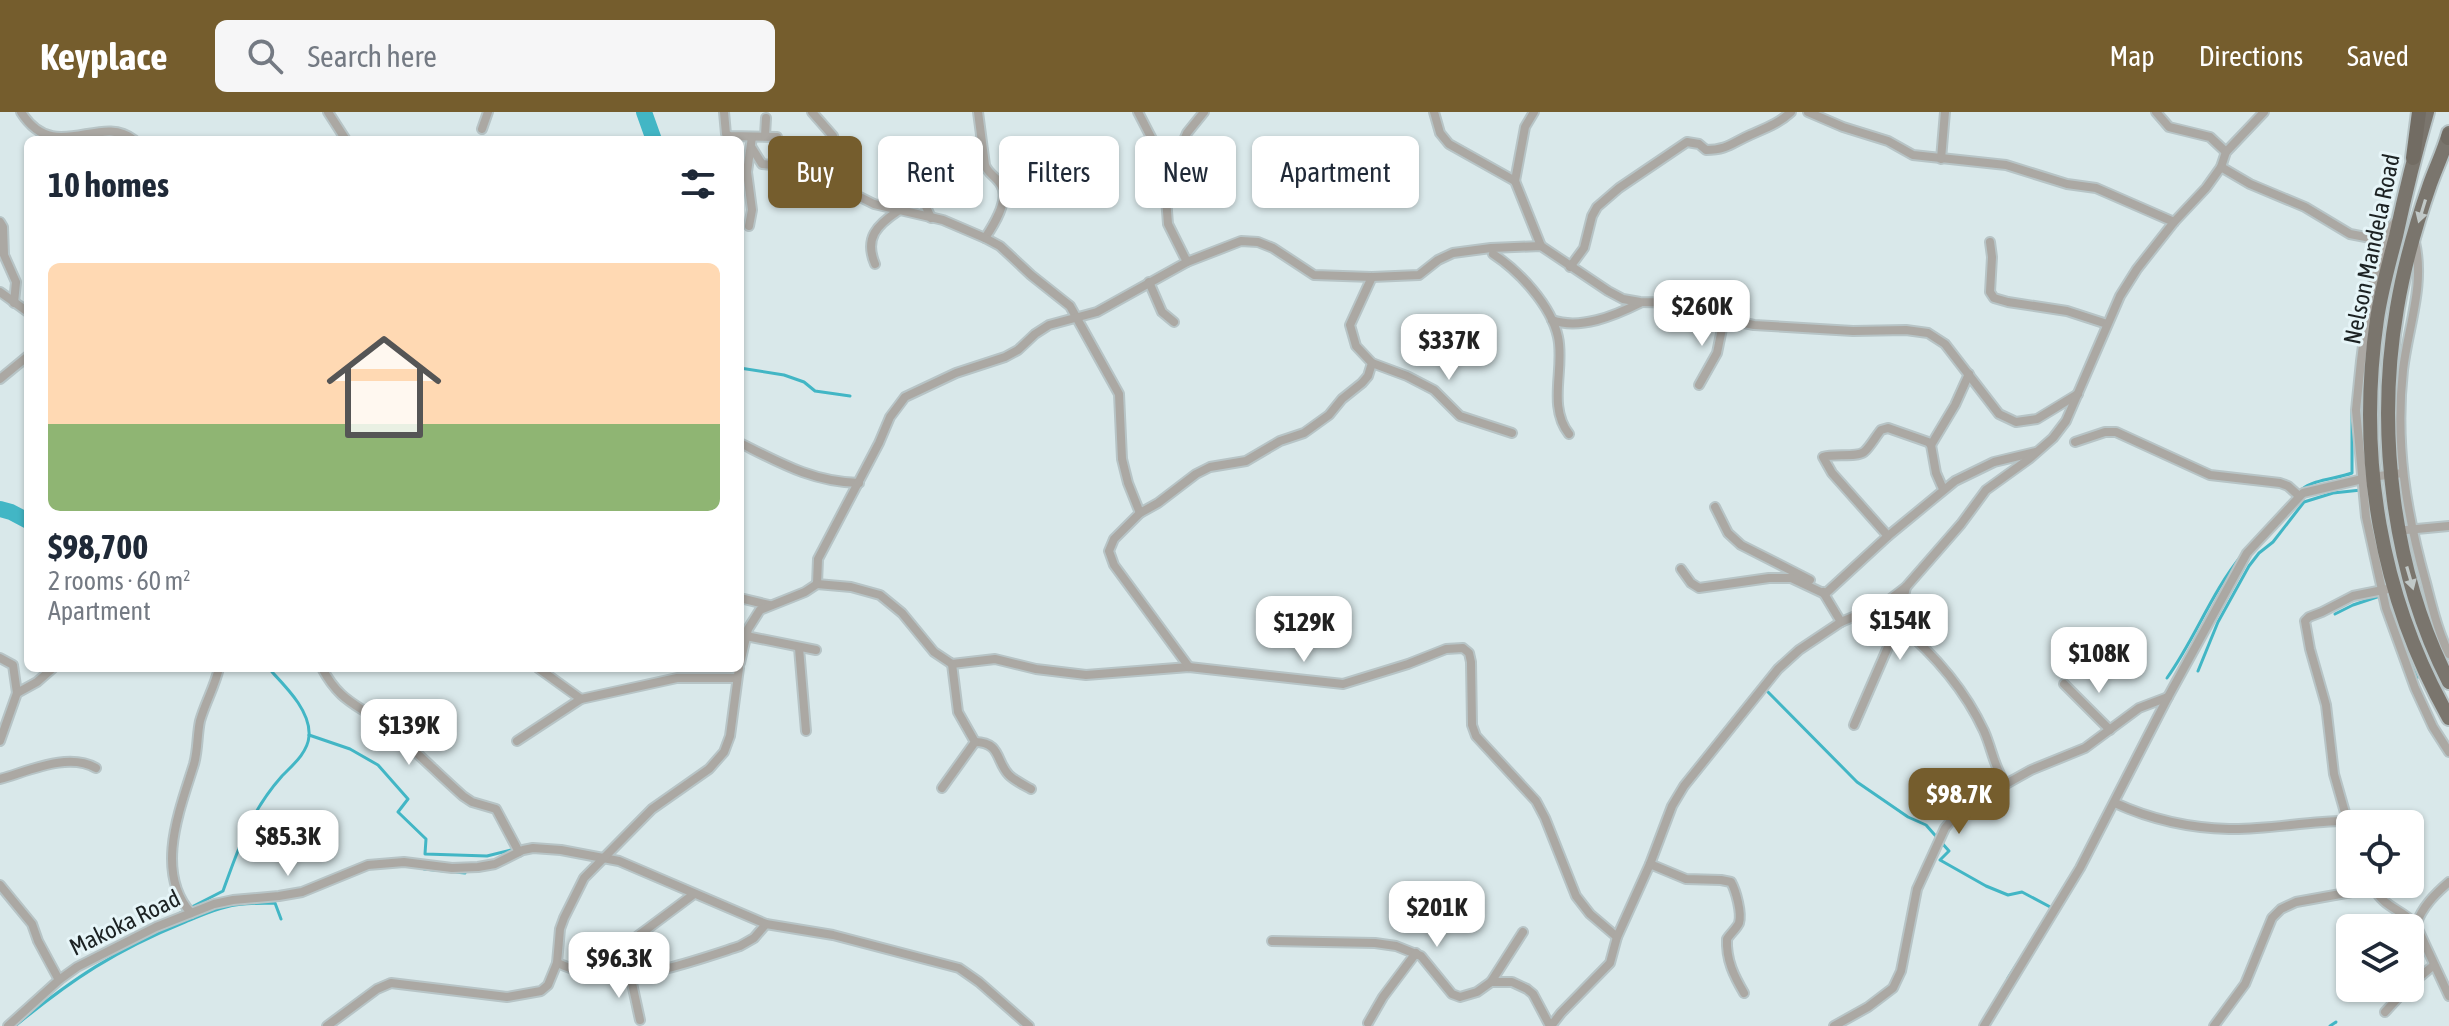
<!DOCTYPE html>
<meta charset="utf-8">
<style>
:root{--surface:#fff;--page:#f6f6f7;--text:#1f2937;--muted:#747a83;--accent:#755d2d}
body{margin:0;font-family:"Asap Condensed",sans-serif;background:var(--page);color:var(--text);height:100vh;display:flex;flex-direction:column;font-size:30px;white-space:nowrap}
*{box-sizing:border-box;margin:0}
p{font-size:26px;color:var(--muted)}
.icon{flex:none;width:44px;height:44px;fill:none;stroke:currentColor;stroke-width:2;stroke-linecap:round;stroke-linejoin:round}
.map{position:relative;flex:1;overflow:hidden}
.details{position:absolute;left:24px;top:24px;width:720px;height:536px;display:flex;flex-direction:column;background:var(--surface);border-radius:12px;box-shadow:0 2px 6px #0004}
.details>*{flex:none}
.guide{position:absolute;left:768px;top:24px;width:760px;height:72px;display:flex;gap:16px}
.tools{position:absolute;left:2336px;top:698px;display:grid;gap:16px}
.tools a{display:grid;place-items:center;width:88px;height:88px;border-radius:12px;background:var(--surface);box-shadow:0 2px 6px #0004;font-size:40px}
.price{position:absolute;translate:-50% -68px;padding:0 18px;border-radius:16px;background:#fff;color:#222;font-size:26px;line-height:52px;filter:drop-shadow(0 2px 4px #0008)}
.price::after{content:'';position:absolute;left:50%;top:48px;width:24px;height:18px;margin-left:-12px;background:inherit;clip-path:polygon(0 0,100% 0,50% 100%)}
.price.selected{background:var(--accent);color:#fff}
ul{padding:0;list-style:none}
li{display:grid;align-content:center;gap:16px;height:424px;padding:0 24px}
li span{display:grid;place-items:center;height:248px;border-radius:12px;color:#555}
li>.icon{margin-inline-start:auto}
span .icon{width:144px;height:144px;fill:#fffc;stroke-width:1}
li b{font-size:34px}
h2{display:flex;justify-content:space-between;align-items:center;height:96px;padding:0 24px;font-size:34px}
.pill{padding:0 28px;border-radius:12px;background:var(--surface);box-shadow:0 2px 6px #0004;font-size:28px;line-height:72px}
.pill.selected{background:var(--accent);color:#fff}
header{display:flex;align-items:center;gap:48px;box-sizing:border-box;height:112px;padding:0 40px;background:var(--accent);color:#fff}
header strong{font-size:38px}
nav{display:flex;gap:44px;margin-inline-start:auto;font-size:28px}
.search{width:560px;height:72px;background:var(--page);display:flex;align-items:center;gap:20px;box-sizing:border-box;padding:0 28px;border-radius:12px;color:var(--muted);font-size:30px}
.map>svg:first-child{display:block}
.lines{fill:none;stroke-linecap:round;stroke-linejoin:round}
.stream{stroke:#42b6c5;stroke-width:3}
.river{stroke:#42b6c5;stroke-width:16}
.minor-casing{stroke:#b7c4c6;stroke-width:12}
.primary-casing{stroke:#b7c4c6;stroke-width:18}
.trunk-casing{stroke:#b7c4c6;stroke-width:18}
.minor{stroke:#aba8a3;stroke-width:8}
.primary{stroke:#7a756d;stroke-width:14}
.trunk{stroke:#726c63;stroke-width:14}
.oneway{fill:#c0c8c7}
.labels{text-anchor:middle;stroke-width:6;stroke-linejoin:round;paint-order:stroke}
.street-label{font-size:24px;fill:#1c2223;stroke:#e6f5f8}
</style>
<header>
<strong>Keyplace</strong>
<div class="search"><svg class="icon" aria-label="search" viewBox="0 0 24 24"><circle cx="10" cy="10" r="6"/><path d="M15 15l6 6"/></svg>Search here</div>
<nav><a>Map</a><a>Directions</a><a>Saved</a></nav>
</header>
<div class="map">
<svg width="2449" height="914" viewBox="0 0 2449 914">
<rect width="100%" height="100%" fill="#d9e8ea"/>
<g class="lines">
<g class="stream">
<polyline points="2313,104 2327,112"/>
<polyline points="740,256 784,263 804,270 815,279 850,284"/>
<path d="M 2301,378 C 2314,367 2336,367 2352,361 L 2352,299"/>
<polyline points="2389,491 2417,566"/>
<polyline points="2335,502 2353,493 2380,484"/>
<polyline points="2198,559 2218,510 2249,454 2259,441 2273,430 2304,390 2333,381 2361,378"/>
<path d="M 2167,566 C 2195,527 2211,481 2242,443"/>
<polyline points="1768,580 1857,670 1908,705 1926,713 1949,739 1940,748 1986,774 2008,783 2022,780 2054,797"/>
<polyline points="309,623 350,637 378,653 408,687 398,700 426,727 425,742 487,744 511,738"/>
<polyline points="424,757 465,761"/>
<path d="M 180,801 L 223,779 C 239,735 250,700 282,664 C 293,653 308,640 309,624 C 311,600 287,576 272,560 L 272,556"/>
<polyline points="2008,866 2017,852"/>
<path d="M 15,914 C 72,867 116,838 185,810 C 198,805 212,798 226,795 C 241,791 259,791 275,791 L 281,807"/>
<polyline points="2330,914 2336,910"/>
</g>
<g class="river">
<polyline points="644,0 654,28"/>
<polyline points="0,397 11,400 28,409"/>
</g>
<g class="minor-casing">
<g id="minor">
<path d="M 21,0 C 55,54 100,0 134,28"/>
<polyline points="328,0 346,28"/>
<polyline points="724,0 726,22 730,24 777,25"/>
<polyline points="812,0 833,24 839,45 850,61 849,78"/>
<path d="M 978,0 L 985,53 C 988,62 996,64 1001,73 C 1010,88 993,114 985,126"/>
<polyline points="1138,0 1154,31 1165,81"/>
<polyline points="1434,0 1440,21 1449,32 1515,69 1541,134"/>
<polyline points="1808,0 1843,15 1888,29 1913,43 2006,53 2067,72 2096,76 2174,110"/>
<polyline points="2156,0 2169,15 2210,25 2226,40"/>
<polyline points="482,17 488,0"/>
<polyline points="765,24 766,6"/>
<polyline points="752,36 762,52 802,56 874,92 943,108 985,126 1000,134 1031,163 1070,194 1119,282 1122,347 1128,371 1140,401"/>
<polyline points="1941,47 1945,0"/>
<polyline points="2221,55 2250,72 2305,95 2350,122 2386,129"/>
<polyline points="1515,69 1525,15 1534,0"/>
<polyline points="916,72 931,106"/>
<polyline points="2397,108 2391,115 2380,144 2369,187 2361,249 2356,298 2366,405 2386,496 2415,576 2433,615 2449,640"/>
<polyline points="0,110 3,115 4,143 16,170 14,191"/>
<polyline points="749,114 752,98 747,60 752,25"/>
<polyline points="1990,130 1992,145 1990,180 1994,186 2008,190 2067,199 2107,212"/>
<path d="M 2415,130 C 2425,174 2408,215 2403,258 C 2395,332 2406,400 2426,471 C 2432,494 2438,520 2449,542"/>
<path d="M 1493,142 C 1519,159 1551,193 1558,225 C 1565,256 1547,294 1569,322"/>
<polyline points="1187,150 1168,112 1166,86 1178,42 1187,21 1204,0"/>
<path d="M 875,152 C 864,126 877,113 898,99"/>
<path d="M 1570,155 L 1584,136 L 1592,104 L 1597,95 L 1619,76 L 1687,30 L 1699,32 L 1706,38 C 1727,38 1732,31 1750,23 C 1766,16 1778,12 1791,0"/>
<polyline points="1149,170 1162,200 1174,210"/>
<polyline points="0,180 28,200"/>
<path d="M 1552,208 C 1580,218 1614,204 1640,191"/>
<polyline points="1372,251 1407,264 1434,278 1460,304 1512,321"/>
<polyline points="0,267 28,244"/>
<polyline points="1699,273 1717,241 1724,207"/>
<polyline points="2075,330 2105,320 2116,320 2210,363 2280,371 2288,374 2299,384"/>
<path d="M 740,331 C 780,351 813,370 859,371"/>
<polyline points="1931,333 1955,293 1969,262"/>
<polyline points="1715,395 1728,421 1741,433 1810,468"/>
<polyline points="2406,418 2449,414"/>
<path d="M 1888,424 L 1832,361 L 1823,345 C 1834,341 1856,346 1864,340 C 1870,335 1876,324 1881,318 L 1888,316 L 1928,330 L 1931,333 L 1936,361 L 1943,377"/>
<polyline points="1681,457 1691,471 1699,476 1769,466 1791,466 1825,482 1888,424 1955,369 1994,350 2036,340"/>
<polyline points="817,472 818,447 879,331 890,305 905,285 956,261 1005,245 1018,238 1035,222 1049,213 1097,200 1187,150 1241,129 1258,130 1273,136 1314,163 1372,165 1419,163 1438,148 1453,141 1491,136 1541,134 1608,179 1623,187 1640,190 1685,191 1724,207 1754,213 1853,219 1906,218 1928,221 1945,232 1999,302 2016,310 2037,307 2078,282"/>
<polyline points="817,472 851,475 880,483 902,501 934,540 952,552 995,547 1036,557 1086,563 1189,555 1343,572 1408,552 1446,537 1463,536 1469,541 1471,550 1472,613 1476,624 1536,689 1545,706 1576,784 1590,802 1617,825"/>
<polyline points="1823,480 1841,510"/>
<polyline points="740,486 769,493"/>
<path d="M 1898,512 C 1934,542 1964,576 1984,619 C 1992,637 1994,655 2005,671"/>
<polyline points="746,524 816,538"/>
<polyline points="799,536 806,619"/>
<polyline points="0,546 13,553 17,581"/>
<polyline points="740,551 748,517 760,498 805,480 817,472"/>
<polyline points="1189,555 1114,453 1109,439 1114,427 1140,401 1158,391 1196,362 1210,355 1246,349 1280,329 1304,321 1329,303 1342,287 1362,271 1368,264 1372,251 1356,234 1350,213 1372,165"/>
<path d="M 322,556 C 341,592 359,592 387,615 C 414,637 437,661 463,684 L 472,690 L 496,697 L 519,740"/>
<polyline points="538,556 581,587"/>
<polyline points="2064,572 2110,618"/>
<polyline points="1854,613 1898,512 1906,475"/>
<polyline points="0,629 17,581 37,570 53,556"/>
<polyline points="517,629 581,587 677,566 737,566"/>
<path d="M 975,630 C 1001,630 996,650 1009,663 C 1015,669 1024,673 1031,677"/>
<path d="M 0,667 C 29,659 68,640 96,656"/>
<polyline points="942,676 975,630 958,600 952,552"/>
<path d="M 2115,691 C 2150,707 2190,716 2229,717 C 2268,718 2307,709 2346,709"/>
<polyline points="2350,718 2334,662 2326,593 2310,537 2305,509 2309,505 2322,500 2353,484 2393,476"/>
<path d="M 1650,752 L 1686,767 L 1721,768 L 1731,770 C 1736,779 1742,801 1739,811 C 1737,816 1730,822 1727,827 C 1726,848 1734,864 1744,881"/>
<polyline points="0,773 32,812 38,829 59,868"/>
<path d="M 2372,773 C 2385,798 2400,795 2416,813 L 2449,884"/>
<path d="M 191,801 C 154,760 180,697 194,652 C 198,638 197,623 200,609 C 205,591 215,574 219,556"/>
<path d="M 2416,813 C 2422,795 2435,782 2449,770"/>
<polyline points="631,829 694,782"/>
<polyline points="1272,829 1375,831 1396,834 1421,844 1452,882 1460,885 1477,880 1491,870 1512,870 1527,877 1533,882 1550,914"/>
<path d="M 557,851 C 573,857 588,864 606,864 C 648,866 700,847 740,834 L 754,826 L 766,812"/>
<polyline points="630,862 640,908"/>
<polyline points="1491,870 1523,820"/>
<polyline points="2410,873 2434,853"/>
<polyline points="2385,900 2407,876"/>
<polyline points="1368,911 1383,885 1416,841"/>
<polyline points="8,914 59,868 77,855 156,815 214,792 233,788 279,784 302,780 368,753 404,750 452,756 478,755 495,752 523,738 533,736 561,738 619,749 766,812 833,823 959,856 979,870 1029,914"/>
<polyline points="327,914 377,877 391,871 507,885 541,879 548,873 557,851 560,817 564,806 584,766 652,697 709,657 724,640 730,624 739,556"/>
<polyline points="1551,914 1561,901 1610,851 1617,825 1650,752 1672,694 1684,674 1778,557 1799,538 1841,510 1884,492 1906,475 1961,412 1986,378 2029,347 2053,326 2066,309 2072,295 2120,184 2137,157 2174,110 2206,76 2221,55 2226,40 2264,0"/>
<polyline points="1834,914 1868,895 1893,876 1901,859 1917,777 1945,716 1961,697 2031,658 2085,636 2139,596 2168,585"/>
<polyline points="1984,914 2080,756 2168,585 2247,441 2303,381 2371,365 2403,361"/>
<polyline points="2214,914 2245,872 2272,806 2281,797 2296,790 2374,776"/>
</g>
</g>
<g class="primary-casing">
<g id="primary">
<path d="M 2427,0 C 2415,41 2405,82 2396,124 C 2389,151 2381,179 2377,207 C 2357,346 2380,484 2449,606"/>
<path d="M 2449,21 C 2444,39 2436,55 2430,72 C 2416,112 2404,154 2397,196 C 2376,318 2392,459 2449,570"/>
</g>
</g>
<g class="trunk-casing">
<g id="trunk">
<polyline points="2448,26 2449,23"/>
<polyline points="2413,46 2419,0"/>
</g>
</g>
<use href="#minor" class="minor"/>
<use href="#primary" class="primary"/>
<use href="#trunk" class="trunk"/>
</g>
<defs><path id="oneway-solid" d="M-6-.8H1V-3.2L6.5 0L1 3.2V.8H-6Z" transform="scale(2)"/></defs>
<g class="oneway">
<use href="#oneway-solid" transform="translate(2422 99) rotate(107)"/>
<use href="#oneway-solid" transform="translate(2410 466) rotate(74)"/>
</g>
<g class="labels">
<g class="street-label">
<text transform="translate(2372 137) rotate(-78)" y="8">Nelson Mandela Road</text>
<text transform="translate(125 811) rotate(-26)" y="8">Makoka Road</text>
</g>
</g>
</svg>
<div class="tools">
<a><svg class="icon" aria-label="locate" viewBox="0 0 24 24"><circle cx="12" cy="12" r="6"/><path d="M12 2v4M12 18v4M2 12h4M18 12h4"/></svg></a>
<a><svg class="icon" aria-label="layers" viewBox="0 0 24 24"><path d="M12 4l9 5-9 5-9-5zM3 14l9 5 9-5"/></svg></a>
</div>
<b class="price" style="left:1702px;top:236px">$260K</b>
<b class="price" style="left:1449px;top:270px">$337K</b>
<b class="price" style="left:1900px;top:550px">$154K</b>
<b class="price" style="left:1304px;top:552px">$129K</b>
<b class="price" style="left:2099px;top:583px">$108K</b>
<b class="price" style="left:409px;top:655px">$139K</b>
<b class="price selected" style="left:1959px;top:724px">$98.7K</b>
<b class="price" style="left:288px;top:766px">$85.3K</b>
<b class="price" style="left:1437px;top:837px">$201K</b>
<b class="price" style="left:619px;top:888px">$96.3K</b>
<div class="guide">
<a class="pill selected">Buy</a>
<a class="pill">Rent</a>
<a class="pill">Filters</a>
<a class="pill">New</a>
<a class="pill">Apartment</a>
</div>
<section class="details">
<h2>10 homes<svg class="icon" aria-label="filters" viewBox="0 0 24 24"><path d="M4 7h16M4 17h16"/><circle cx="9" cy="7" r="2"/><circle cx="15" cy="17" r="2"/></svg></h2>
<ul>
<li><span style="background:linear-gradient(#ffd9b3 65%,#8fb573 0)"><svg class="icon" aria-label="home" viewBox="0 0 24 24"><path d="M3 11l9-7 9 7M6 9v11h12V9"/></svg></span><div><b>$98,700</b><p>2 rooms · 60 m²</p><p>Apartment</p></div></li>
</ul>
</section>
</div>
